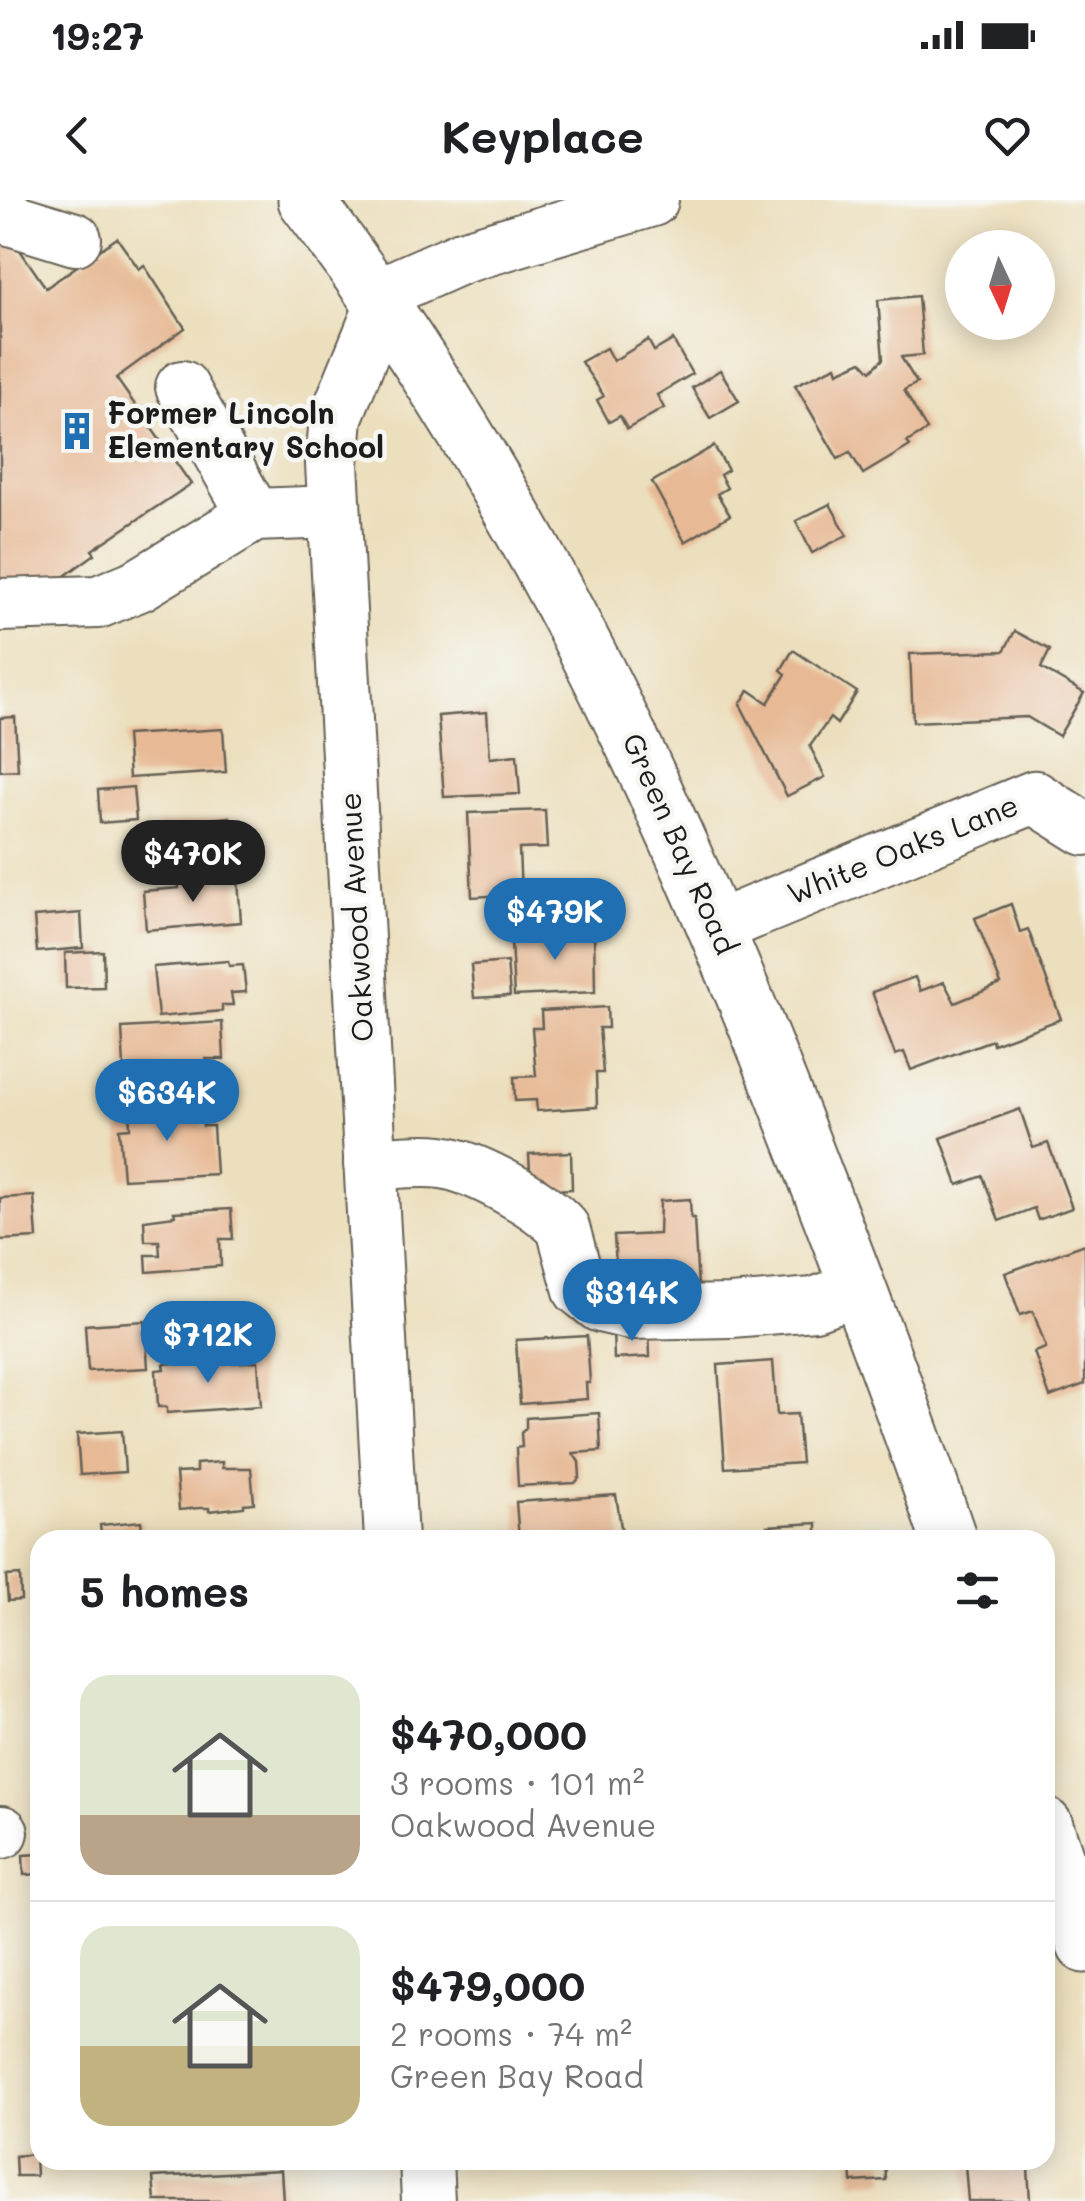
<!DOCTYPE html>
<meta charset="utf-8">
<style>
:root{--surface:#fff;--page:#f6f6f6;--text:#202124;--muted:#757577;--line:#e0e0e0;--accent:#1f6fb2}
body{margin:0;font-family:Mali,sans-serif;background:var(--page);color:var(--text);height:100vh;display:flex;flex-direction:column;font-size:38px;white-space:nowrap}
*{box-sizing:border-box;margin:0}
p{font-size:32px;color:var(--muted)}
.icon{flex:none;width:55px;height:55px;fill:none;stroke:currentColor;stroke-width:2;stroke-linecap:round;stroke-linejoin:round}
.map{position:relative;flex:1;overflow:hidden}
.details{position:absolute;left:30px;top:1330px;width:1025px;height:640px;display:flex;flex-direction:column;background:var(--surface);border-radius:30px;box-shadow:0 5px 25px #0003}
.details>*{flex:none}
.needle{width:65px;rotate:176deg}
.buttons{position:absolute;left:945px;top:30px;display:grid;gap:20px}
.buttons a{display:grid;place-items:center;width:110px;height:110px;border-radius:50%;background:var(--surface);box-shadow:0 5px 25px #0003;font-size:50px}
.price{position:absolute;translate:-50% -85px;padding:0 22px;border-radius:35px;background:var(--accent);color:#fff;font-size:32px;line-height:65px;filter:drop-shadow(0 2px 5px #0008)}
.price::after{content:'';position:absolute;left:50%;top:60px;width:30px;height:22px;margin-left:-15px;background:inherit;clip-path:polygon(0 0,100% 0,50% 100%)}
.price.selected{background:#222;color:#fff}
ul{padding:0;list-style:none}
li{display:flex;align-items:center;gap:30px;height:250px;padding:0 50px}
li+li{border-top:2px solid var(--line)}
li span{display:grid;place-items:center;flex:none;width:280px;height:200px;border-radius:30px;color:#555}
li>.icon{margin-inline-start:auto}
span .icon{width:120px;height:120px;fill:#fffc;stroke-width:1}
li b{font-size:42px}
h2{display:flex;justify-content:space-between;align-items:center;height:120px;padding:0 50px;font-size:42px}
.status{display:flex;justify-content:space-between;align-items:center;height:70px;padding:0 50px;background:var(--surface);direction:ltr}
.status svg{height:28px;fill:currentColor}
header{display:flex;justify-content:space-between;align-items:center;height:130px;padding:0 50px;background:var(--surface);font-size:45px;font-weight:800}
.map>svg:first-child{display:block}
.building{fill:#e7b995}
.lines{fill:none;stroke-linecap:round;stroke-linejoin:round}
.minor-casing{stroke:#656054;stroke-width:56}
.major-casing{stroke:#656054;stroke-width:59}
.minor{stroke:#fff;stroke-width:52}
.major{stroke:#fff;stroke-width:55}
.labels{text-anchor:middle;stroke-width:9;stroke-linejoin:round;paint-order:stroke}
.poi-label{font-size:30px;font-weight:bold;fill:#1c1c1c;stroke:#f6f6f2;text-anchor:start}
.street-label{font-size:30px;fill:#1c1c1c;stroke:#f6f6f2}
</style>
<div class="status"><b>19:27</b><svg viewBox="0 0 49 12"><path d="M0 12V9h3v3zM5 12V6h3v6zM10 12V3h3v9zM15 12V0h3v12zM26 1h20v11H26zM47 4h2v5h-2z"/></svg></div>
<header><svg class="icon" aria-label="back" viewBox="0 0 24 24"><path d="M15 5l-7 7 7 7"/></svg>Keyplace<svg class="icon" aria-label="heart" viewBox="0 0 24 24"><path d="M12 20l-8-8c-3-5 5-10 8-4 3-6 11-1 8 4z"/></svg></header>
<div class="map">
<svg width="1085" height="2001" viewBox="0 0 1085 2001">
<rect width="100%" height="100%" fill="#f6f6f2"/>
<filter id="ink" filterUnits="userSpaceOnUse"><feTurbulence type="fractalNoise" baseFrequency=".01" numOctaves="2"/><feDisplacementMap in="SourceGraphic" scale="20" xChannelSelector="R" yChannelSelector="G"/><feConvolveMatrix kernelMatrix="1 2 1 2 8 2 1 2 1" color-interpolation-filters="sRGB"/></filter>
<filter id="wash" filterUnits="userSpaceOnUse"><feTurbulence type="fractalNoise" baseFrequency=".0048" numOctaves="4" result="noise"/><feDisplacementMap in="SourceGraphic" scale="40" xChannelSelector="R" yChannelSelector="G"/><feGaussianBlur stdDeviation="2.25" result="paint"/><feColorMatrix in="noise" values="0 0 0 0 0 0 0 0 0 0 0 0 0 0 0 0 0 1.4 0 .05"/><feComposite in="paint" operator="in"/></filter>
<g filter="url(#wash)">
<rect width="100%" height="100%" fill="#ecdfbd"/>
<g id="blocks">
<g class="building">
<polygon points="11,37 46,88 117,38 139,69 144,65 185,128 116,178 191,284 92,350 95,354 48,388 0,390 0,45"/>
<polygon points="918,96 923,155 901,157 917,183 904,190 927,230 907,242 910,246 863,274 850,252 838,259 795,185 836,166 838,172 862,161 871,171 883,159 878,100"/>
<polygon points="648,140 654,151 673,140 692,174 657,195 664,208 627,229 620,216 609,222 597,200 604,196 581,162 606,148 613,161"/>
<polygon points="720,170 739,201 710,218 692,188"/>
<polygon points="714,246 728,270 720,275 727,288 717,294 730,315 685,342 652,282"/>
<polygon points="830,304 847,335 812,353 796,321"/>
<polygon points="1015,431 1050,450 1041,468 1084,493 1059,536 1027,517 913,522 910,454 1004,451"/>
<polygon points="793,450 857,492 837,524 830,518 810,546 825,577 787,596 740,504 749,490 768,503 786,474 781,470"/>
<polygon points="487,512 490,558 517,555 520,594 444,597 438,516"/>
<polygon points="15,517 18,570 0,571 0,518"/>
<polygon points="223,529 226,572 129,578 126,535"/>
<polygon points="133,587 136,620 100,623 98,590"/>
<polygon points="545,610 547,648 519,649 521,694 472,697 468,613"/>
<polygon points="230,617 232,651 200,653 200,657 193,658 192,654 177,655 178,659 159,660 157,625"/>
<polygon points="204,680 238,680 241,722 146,730 143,691 179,688 179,682"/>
<polygon points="1011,704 1020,732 1028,729 1061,819 993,844 992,840 911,870 904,852 895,855 872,792 915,777 920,791 944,782 955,803 1001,784 975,718"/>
<polygon points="81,713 83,748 37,752 34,717"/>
<polygon points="594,727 595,792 514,796 511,741 528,740 528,736 539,736 539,730"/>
<polygon points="103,751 104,787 66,788 65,753"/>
<polygon points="228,761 229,766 243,765 246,792 231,793 233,805 222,805 222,811 158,817 153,767"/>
<polygon points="507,762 510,796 474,798 471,765"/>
<polygon points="607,807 608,828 599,828 603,873 596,873 597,907 537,911 536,900 515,901 514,877 536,876 532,828 542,828 541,811"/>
<polygon points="222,822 224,859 206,859 208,892 137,896 135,867 124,868 122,828"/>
<polygon points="202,906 203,926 213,926 216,974 123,979 119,929 130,928 129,909"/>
<polygon points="1020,909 1033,948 1048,943 1072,1008 1038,1020 1034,1008 999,1021 983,976 958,985 941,938"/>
<polygon points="571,952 572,989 531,991 529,954"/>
<polygon points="34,996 37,1038 0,1040 0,998"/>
<polygon points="690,999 691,1018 694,1018 698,1088 618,1093 614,1036 659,1034 660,1001"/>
<polygon points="231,1009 233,1039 220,1039 221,1066 147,1072 146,1055 160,1055 159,1041 145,1041 144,1020 175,1016 174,1012"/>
<polygon points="1085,1044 1085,1184 1050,1197 1034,1152 1046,1148 1033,1111 1020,1115 1005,1073"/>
<polygon points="145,1121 148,1168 88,1171 85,1125"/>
<polygon points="649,1128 650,1157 614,1159 613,1130"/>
<polygon points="587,1136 590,1183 586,1183 587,1199 520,1204 516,1140"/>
<polygon points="215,1159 216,1164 258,1161 261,1206 167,1213 167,1207 158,1207 156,1170 165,1169 164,1164"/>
<polygon points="773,1161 777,1215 797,1214 801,1263 725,1268 718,1165"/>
<polygon points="599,1213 601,1251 573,1253 579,1262 580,1277 575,1283 518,1286 516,1248 522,1247 521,1233 526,1228 526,1218"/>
<polygon points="122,1231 125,1272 80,1275 77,1234"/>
<polygon points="222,1262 222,1268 251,1268 254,1303 244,1304 244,1307 209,1311 209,1308 199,1308 179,1310 176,1273 196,1272 196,1264"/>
<polygon points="616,1295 623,1340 555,1340 555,1336 519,1339 516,1302"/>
<polygon points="141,1321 143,1340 102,1340 100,1325"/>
<polygon points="817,1323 817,1340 768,1340 767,1326"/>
<polygon points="20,1375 21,1400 8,1401 6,1376"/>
<polygon points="40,1654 40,1674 24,1675 23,1655"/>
<polygon points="35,1954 36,1976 16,1976 15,1956"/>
<polygon points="851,1960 885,1960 886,1980 852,1982"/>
<polygon points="971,1960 1019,1960 1019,1969 1028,1968 1030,2001 968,2001 965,1965 972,1964"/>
<polygon points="281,1970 283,2001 155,2001 153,1977"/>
</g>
</g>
</g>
<g filter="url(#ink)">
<use href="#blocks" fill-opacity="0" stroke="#656054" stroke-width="2.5"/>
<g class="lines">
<g class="minor-casing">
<g id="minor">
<polyline points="0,16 75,39"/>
<polyline points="182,187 254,315"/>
<polyline points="0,405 98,402 139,385 254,315 334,312"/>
<polyline points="717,727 1034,597 1085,629"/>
<path d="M 370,964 C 393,963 418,959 441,962 C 474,966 541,1003 563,1028 L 580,1090 L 600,1106 L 630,1113 L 731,1111 L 814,1104 L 859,1088"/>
<polyline points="391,1340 332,264 336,217 383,102 401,84 462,57 652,0"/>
<polyline points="0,1632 2,1632"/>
<polyline points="426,1960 428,2001"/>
</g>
</g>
<g class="major-casing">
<g id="major">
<path d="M 306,0 C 531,296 679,619 811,965 C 859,1089 906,1214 949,1340"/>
<polyline points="1045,1626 1085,1745"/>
</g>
</g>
<use href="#minor" class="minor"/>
<use href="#major" class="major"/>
</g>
</g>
<defs>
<g id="building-bare" transform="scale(3)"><path d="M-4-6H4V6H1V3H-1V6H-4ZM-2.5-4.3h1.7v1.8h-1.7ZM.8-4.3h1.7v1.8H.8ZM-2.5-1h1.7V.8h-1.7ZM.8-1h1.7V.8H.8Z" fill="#1f6fb2" stroke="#f6f6f2" stroke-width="2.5" paint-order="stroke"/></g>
</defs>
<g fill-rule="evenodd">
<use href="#building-bare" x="77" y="231"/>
</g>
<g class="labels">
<g class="poi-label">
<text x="107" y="224">Former Lincoln<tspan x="107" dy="34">Elementary School</tspan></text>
</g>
<g class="street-label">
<text transform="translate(679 644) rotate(66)" y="10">Green Bay Road</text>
<text transform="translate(903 650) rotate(-22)" y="10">White Oaks Lane</text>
<text transform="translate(357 717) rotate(-93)" y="10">Oakwood Avenue</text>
</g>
</g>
</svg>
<div class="buttons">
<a><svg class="needle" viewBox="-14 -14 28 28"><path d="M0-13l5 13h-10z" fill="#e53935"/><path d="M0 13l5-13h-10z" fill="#757577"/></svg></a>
</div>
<b class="price selected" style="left:193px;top:705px">$470K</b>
<b class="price" style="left:555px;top:763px">$479K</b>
<b class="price" style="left:167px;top:944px">$634K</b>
<b class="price" style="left:632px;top:1144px">$314K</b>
<b class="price" style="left:208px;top:1186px">$712K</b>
<section class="details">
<h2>5 homes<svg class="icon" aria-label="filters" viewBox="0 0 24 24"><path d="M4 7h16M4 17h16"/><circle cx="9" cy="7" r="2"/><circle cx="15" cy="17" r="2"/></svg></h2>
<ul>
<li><span style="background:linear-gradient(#dfe7d0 70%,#b9a48a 0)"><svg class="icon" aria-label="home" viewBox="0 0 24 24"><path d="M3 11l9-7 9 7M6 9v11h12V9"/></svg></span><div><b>$470,000</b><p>3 rooms · 101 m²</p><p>Oakwood Avenue</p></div></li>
<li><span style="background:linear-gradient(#dfe7d0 60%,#c2b280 0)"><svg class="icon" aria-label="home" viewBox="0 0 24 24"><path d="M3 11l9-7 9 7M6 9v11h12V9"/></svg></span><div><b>$479,000</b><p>2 rooms · 74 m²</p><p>Green Bay Road</p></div></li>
</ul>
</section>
</div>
